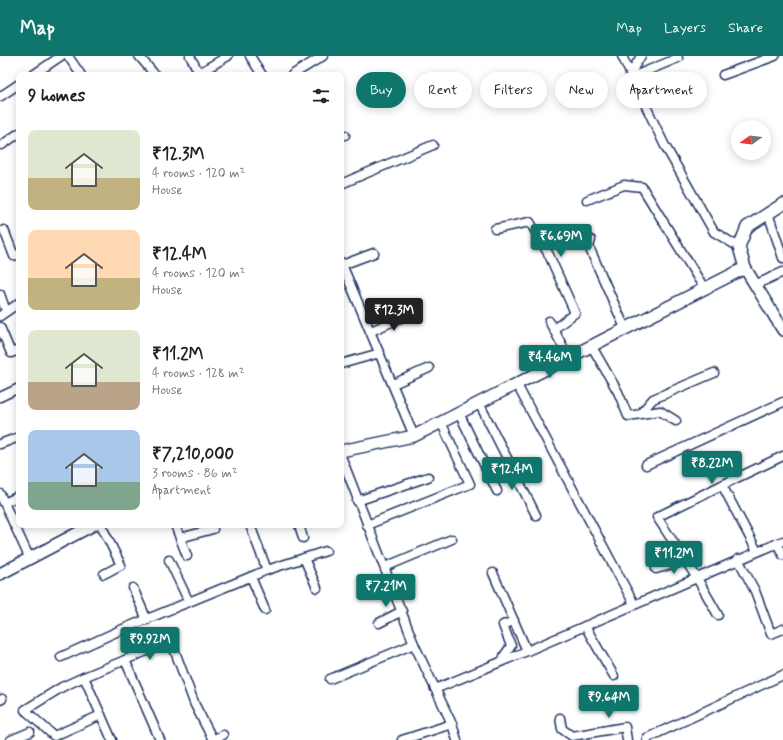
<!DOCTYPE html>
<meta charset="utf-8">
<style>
:root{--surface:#fff;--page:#f6f6f6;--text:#222;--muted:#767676;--accent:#0f766e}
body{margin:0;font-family:Mynerve,sans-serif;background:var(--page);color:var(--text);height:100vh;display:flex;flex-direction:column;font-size:15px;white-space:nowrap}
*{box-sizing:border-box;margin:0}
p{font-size:13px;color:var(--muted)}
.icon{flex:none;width:22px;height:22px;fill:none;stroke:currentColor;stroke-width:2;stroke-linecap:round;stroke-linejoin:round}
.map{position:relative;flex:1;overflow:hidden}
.drawer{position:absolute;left:16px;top:16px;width:328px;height:456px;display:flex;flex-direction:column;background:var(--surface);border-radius:8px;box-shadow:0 2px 10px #0003}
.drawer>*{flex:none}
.hud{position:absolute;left:356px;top:16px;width:367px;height:36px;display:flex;gap:8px}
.needle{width:26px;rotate:255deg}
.controls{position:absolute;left:731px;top:64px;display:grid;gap:8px}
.controls a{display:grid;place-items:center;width:40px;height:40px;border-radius:50%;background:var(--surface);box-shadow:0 2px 10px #0003;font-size:20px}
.price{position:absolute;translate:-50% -34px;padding:0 9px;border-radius:4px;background:var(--accent);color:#fff;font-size:13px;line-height:26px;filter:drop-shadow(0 1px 2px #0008)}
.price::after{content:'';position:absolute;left:50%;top:24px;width:12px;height:9px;margin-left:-6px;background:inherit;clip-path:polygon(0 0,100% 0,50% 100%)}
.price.selected{background:#222;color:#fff}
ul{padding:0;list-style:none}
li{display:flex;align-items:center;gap:12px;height:100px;padding:0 12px}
li span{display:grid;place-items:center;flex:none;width:112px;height:80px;border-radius:8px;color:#555}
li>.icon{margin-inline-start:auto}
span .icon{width:48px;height:48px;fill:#fffc;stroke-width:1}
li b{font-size:17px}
h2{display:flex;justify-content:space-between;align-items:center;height:48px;padding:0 12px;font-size:17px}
.pill{padding:0 14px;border-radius:18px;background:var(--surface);box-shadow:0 2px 10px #0003;font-size:14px;line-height:36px}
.pill.selected{background:var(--accent);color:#fff}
header{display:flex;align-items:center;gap:24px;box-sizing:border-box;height:56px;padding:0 20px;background:var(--accent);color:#fff}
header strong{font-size:19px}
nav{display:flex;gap:22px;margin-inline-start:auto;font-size:14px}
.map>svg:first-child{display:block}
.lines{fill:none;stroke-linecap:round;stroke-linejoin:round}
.street-casing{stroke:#1b2f5e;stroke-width:11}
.secondary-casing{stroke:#1b2f5e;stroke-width:14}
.street{stroke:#fff;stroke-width:8}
.secondary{stroke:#fff;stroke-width:11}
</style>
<header>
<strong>Map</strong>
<nav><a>Map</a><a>Layers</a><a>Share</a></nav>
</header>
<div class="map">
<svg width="783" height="684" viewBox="0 0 783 684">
<rect width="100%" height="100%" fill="#fff"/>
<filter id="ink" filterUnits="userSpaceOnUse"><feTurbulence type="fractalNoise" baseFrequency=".025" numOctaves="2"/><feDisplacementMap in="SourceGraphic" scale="8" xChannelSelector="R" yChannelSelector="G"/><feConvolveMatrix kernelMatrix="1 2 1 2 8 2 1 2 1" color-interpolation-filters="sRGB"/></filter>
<g filter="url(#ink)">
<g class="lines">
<g class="street-casing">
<g id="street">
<polyline points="68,0 81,19"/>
<polyline points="139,0 155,19"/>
<polyline points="190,0 199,17 228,0"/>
<polyline points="250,0 262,19"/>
<polyline points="622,0 664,88 714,176 739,191"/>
<polyline points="630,18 641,0"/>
<polyline points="33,19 61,0"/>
<polyline points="292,19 323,0"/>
<polyline points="723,19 775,0"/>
<polyline points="632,21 678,2"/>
<polyline points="1,40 19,28"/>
<polyline points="341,80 345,79"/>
<polyline points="2,89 19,77"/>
<polyline points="341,128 433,89"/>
<polyline points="587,144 624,129 642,131 704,232"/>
<polyline points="768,157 783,202"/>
<polyline points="495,173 530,166 549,199 575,257 554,273"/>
<polyline points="4,174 14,200 19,198"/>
<polyline points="591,184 589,191 625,272"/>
<polyline points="341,206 414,380"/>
<polyline points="342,209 374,197"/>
<polyline points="755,229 783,216"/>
<polyline points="0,238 6,255"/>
<polyline points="0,260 19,247"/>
<polyline points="549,265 568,300"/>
<polyline points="0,271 11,297 19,294"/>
<polyline points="371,275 410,258"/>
<polyline points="591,289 618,336 628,360 660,355 676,365"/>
<polyline points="341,308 380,297"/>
<polyline points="516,327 634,548"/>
<polyline points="393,328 429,312"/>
<polyline points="0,341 19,332"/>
<polyline points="479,347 536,459"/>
<polyline points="459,357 497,435"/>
<polyline points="640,358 653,343 714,317"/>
<polyline points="0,388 19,381"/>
<polyline points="341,400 414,588 452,668 402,684"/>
<polyline points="646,409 783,346"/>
<polyline points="0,438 30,503"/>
<polyline points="357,445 428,421"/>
<polyline points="4,447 19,440"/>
<polyline points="101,469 121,509 104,518"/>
<polyline points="175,469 187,500"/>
<polyline points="250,469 267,514 326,495"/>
<polyline points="299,469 303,482"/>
<polyline points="367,469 470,428 441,366"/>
<polyline points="180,482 213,473"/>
<polyline points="777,487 783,499"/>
<polyline points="757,495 722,429 783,400"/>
<polyline points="304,502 317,532"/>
<polyline points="738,503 755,535 771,578 783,573"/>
<polyline points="169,504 189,546"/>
<polyline points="385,511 452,483"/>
<polyline points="656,513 686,505"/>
<polyline points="493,517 527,595 783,485"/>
<polyline points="251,521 265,554"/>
<polyline points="133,532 147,564"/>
<polyline points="718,559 697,522 657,461 722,429"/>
<polyline points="379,567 402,555"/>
<polyline points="585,570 614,620"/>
<polyline points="504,600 511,590 503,569 514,565"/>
<polyline points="61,601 125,572 267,514"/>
<polyline points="125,604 160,684"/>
<polyline points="84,621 62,631 25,654 54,680 101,659"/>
<polyline points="330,623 414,588"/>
<polyline points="435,633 527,595"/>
<polyline points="0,644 2,643"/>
<polyline points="560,662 562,673 572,680 625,671 627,684"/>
<polyline points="452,668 457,684"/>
<polyline points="11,684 30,676"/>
<polyline points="112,684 84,621 171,585 195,649 213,684"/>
<polyline points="212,684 223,679"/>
<polyline points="647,684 647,682 783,619"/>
</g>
</g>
<g class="secondary-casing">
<g id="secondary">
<polyline points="783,148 747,171 739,191 745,212 783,274"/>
<polyline points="341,395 414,380 745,212"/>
<polyline points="0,518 93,469"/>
</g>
</g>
<use href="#street" class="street"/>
<use href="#secondary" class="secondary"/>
</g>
</g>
</svg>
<div class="controls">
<a><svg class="needle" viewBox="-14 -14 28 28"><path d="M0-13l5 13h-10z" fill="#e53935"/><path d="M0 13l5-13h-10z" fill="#767676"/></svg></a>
</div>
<b class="price" style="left:561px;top:202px">₹6.69M</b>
<b class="price selected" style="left:394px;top:276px">₹12.3M</b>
<b class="price" style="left:550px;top:323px">₹4.46M</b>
<b class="price" style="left:712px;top:429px">₹8.22M</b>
<b class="price" style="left:512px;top:435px">₹12.4M</b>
<b class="price" style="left:674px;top:519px">₹11.2M</b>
<b class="price" style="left:386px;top:552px">₹7.21M</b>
<b class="price" style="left:150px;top:605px">₹9.92M</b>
<b class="price" style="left:609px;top:663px">₹9.64M</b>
<div class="hud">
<a class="pill selected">Buy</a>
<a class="pill">Rent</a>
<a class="pill">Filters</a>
<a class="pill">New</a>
<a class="pill">Apartment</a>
</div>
<section class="drawer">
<h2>9 homes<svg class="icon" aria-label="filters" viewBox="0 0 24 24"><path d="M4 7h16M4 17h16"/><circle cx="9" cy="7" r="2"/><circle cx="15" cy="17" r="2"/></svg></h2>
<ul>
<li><span style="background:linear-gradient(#dfe7d0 60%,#c2b280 0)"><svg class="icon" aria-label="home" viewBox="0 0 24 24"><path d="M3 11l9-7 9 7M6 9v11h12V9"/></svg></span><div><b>₹12.3M</b><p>4 rooms · 120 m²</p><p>House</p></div></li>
<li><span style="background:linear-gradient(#ffd9b3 60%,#c2b280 0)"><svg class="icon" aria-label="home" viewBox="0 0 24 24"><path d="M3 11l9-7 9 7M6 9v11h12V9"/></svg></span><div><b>₹12.4M</b><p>4 rooms · 120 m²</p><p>House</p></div></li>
<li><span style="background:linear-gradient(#dfe7d0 65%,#b9a48a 0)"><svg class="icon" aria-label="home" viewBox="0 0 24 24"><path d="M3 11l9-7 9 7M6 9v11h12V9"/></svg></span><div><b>₹11.2M</b><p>4 rooms · 128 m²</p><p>House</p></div></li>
<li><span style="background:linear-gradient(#a9c7e8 65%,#7fa58c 0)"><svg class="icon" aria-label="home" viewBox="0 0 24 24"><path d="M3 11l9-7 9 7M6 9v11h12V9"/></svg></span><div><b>₹7,210,000</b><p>3 rooms · 86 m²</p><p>Apartment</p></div></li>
</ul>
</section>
</div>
